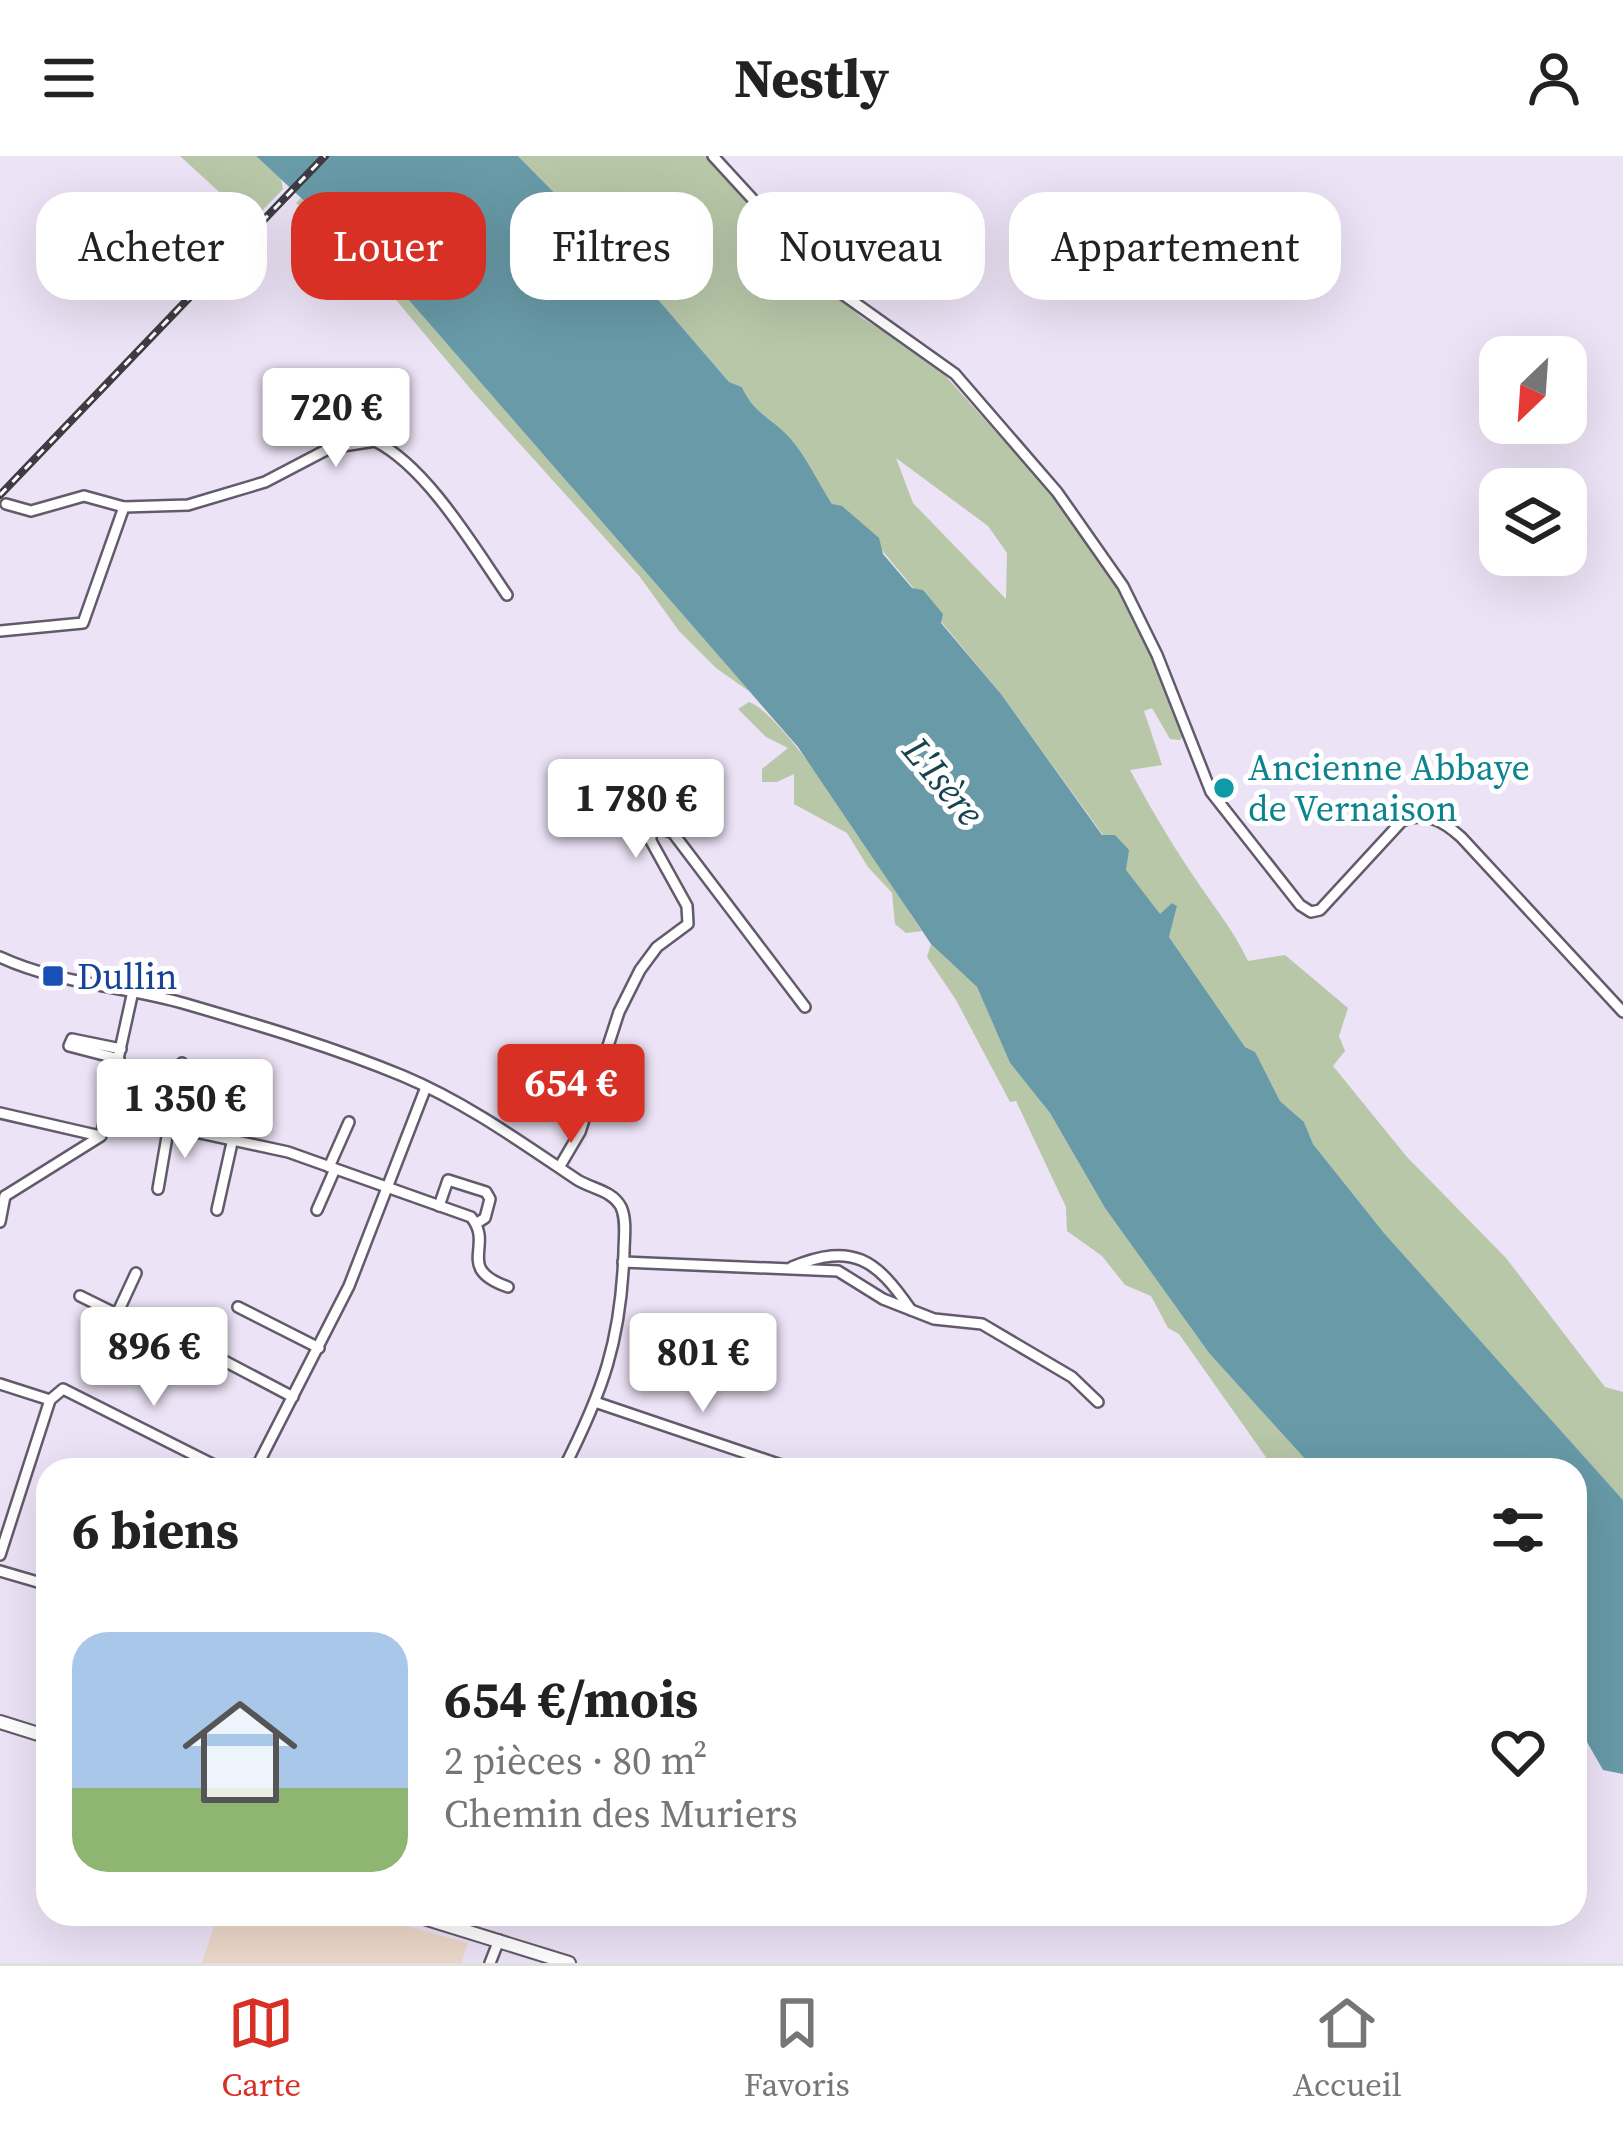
<!DOCTYPE html>
<html lang="fr">
<meta charset="utf-8">
<style>
:root{--surface:#fff;--page:#f2f2f2;--text:#222;--muted:#767676;--line:#e0e0e0;--accent:#d93025}
body{margin:0;font-family:"Source Serif 4",serif;background:var(--page);color:var(--text);height:100vh;display:flex;flex-direction:column;font-size:45px;white-space:nowrap}
*{box-sizing:border-box;margin:0}
p{font-size:39px;color:var(--muted)}
.icon{flex:none;width:66px;height:66px;fill:none;stroke:currentColor;stroke-width:2;stroke-linecap:round;stroke-linejoin:round}
.map{position:relative;flex:1;overflow:hidden}
.details{position:absolute;left:36px;top:1302px;width:1551px;height:468px;display:flex;flex-direction:column;background:var(--surface);border-radius:36px;box-shadow:0 12px 48px #0002}
.details>*{flex:none}
.banner{position:absolute;left:36px;top:36px;width:1551px;height:108px;display:flex;gap:24px}
.needle{width:78px;rotate:205deg}
.tools{position:absolute;left:1479px;top:180px;display:grid;gap:24px}
.tools a{display:grid;place-items:center;width:108px;height:108px;border-radius:24px;background:var(--surface);box-shadow:0 12px 48px #0002;font-size:60px}
.price{position:absolute;translate:-50% -102px;padding:0 27px;border-radius:12px;background:#fff;color:#222;font-size:39px;line-height:78px;filter:drop-shadow(0 3px 6px #0008)}
.price::after{content:'';position:absolute;left:50%;top:72px;width:36px;height:27px;margin-left:-18px;background:inherit;clip-path:polygon(0 0,100% 0,50% 100%)}
.price.current{background:var(--accent);color:#fff}
ul{padding:0;list-style:none}
li{display:flex;align-items:center;gap:36px;height:300px;padding:0 36px}
li span{display:grid;place-items:center;flex:none;width:336px;height:240px;border-radius:36px;color:#555}
li>.icon{margin-inline-start:auto}
span .icon{width:144px;height:144px;fill:#fffc;stroke-width:1}
li b{font-size:51px}
h2{display:flex;justify-content:space-between;align-items:center;height:144px;padding:0 36px;font-size:51px}
.chip{padding:0 42px;border-radius:36px;background:var(--surface);box-shadow:0 12px 48px #0002;font-size:42px;line-height:108px}
.chip.current{background:var(--accent);color:#fff}
header{display:flex;justify-content:space-between;align-items:center;height:156px;padding:0 36px;background:var(--surface);font-size:54px;font-weight:700}
.tab-bar{display:flex;justify-content:space-around;align-items:center;height:168px;border-top:3px solid var(--line);background:var(--surface);font-size:33px;color:var(--muted)}
.tab-bar a{display:grid;justify-items:center;gap:6px}
.tab-bar .current{color:var(--accent)}
.map>svg:first-child{display:block}
.education{fill:#edd9ca}
.green{fill:#b8c7a8;fill-rule:evenodd}
.water{fill:#689aa7}
.lines{fill:none;stroke-linecap:round;stroke-linejoin:round}
.street-casing{stroke:#635b6b;stroke-width:14}
.secondary-casing{stroke:#635b6b;stroke-width:16}
.street{stroke:#fff;stroke-width:9}
.secondary{stroke:#fff;stroke-width:12}
.rail-casing{stroke:#3f3b44;stroke-width:8}
.rail{stroke:#fff;stroke-width:3;stroke-dasharray:9;stroke-linecap:butt}
.culture-dot{fill:#0f9aa8;stroke:#fff;stroke-width:4.5}
.transit-dot{fill:#1a4fb4;stroke:#fff;stroke-width:4.5}
.labels{text-anchor:middle;stroke-width:10;stroke-linejoin:round;paint-order:stroke}
.culture-label{font-size:36px;fill:#0d838f;stroke:#fff;text-anchor:start}
.transit-label{font-size:36px;fill:#164399;stroke:#fff;text-anchor:start}
.water-label{font-size:39px;font-style:italic;fill:#15434e;stroke:#fff}
</style>
<header><svg class="icon" aria-label="menu" viewBox="0 0 24 24"><path d="M4 6h16M4 12h16M4 18h16"/></svg>Nestly<svg class="icon" aria-label="person" viewBox="0 0 24 24"><circle cx="12" cy="8" r="4"/><path d="M4 21q1-7 8-7t8 7"/></svg></header>
<div class="map">
<svg width="1623" height="1807" viewBox="0 0 1623 1807">
<rect width="100%" height="100%" fill="#ece3f6"/>
<polygon class="education" points="218,1758 362,1758 468,1787 461,1807 202,1807"/>
<g class="green">
<polygon points="180,0 256,0 281,23 283,33 257,60 229,45"/>
<path d="M 518,0 L 705,0 L 804,109 L 862,162 L 932,205 L 1049,335 L 1119,428 L 1183,562 L 1186,576 L 1180,584 L 1170,583 L 1152,552 L 1144,555 L 1162,609 L 1130,614 C 1149,649 1168,682 1190,715 C 1210,746 1232,771 1248,805 L 1285,799 L 1348,852 L 1339,880 L 1345,895 L 1333,910 L 1407,1001 L 1506,1102 L 1605,1231 L 1623,1236 L 1623,1344 L 1384,1077 L 1313,988 L 1304,966 L 1280,945 L 1255,897 L 1245,891 L 1169,781 L 1177,750 L 1172,747 L 1160,759 L 1125,714 L 1115,679 L 1103,679 L 1001,538 L 881,393 L 832,348 L 787,279 L 771,269 L 747,244 L 742,231 L 729,226 L 649,133 ZM 896,302 L 988,370 L 1007,397 L 1006,443 L 913,347 Z"/>
<polygon points="301,42 401,135 750,536 716,512 679,475 640,421 474,237 391,138 296,47"/>
<path d="M 749,546 C 789,560 892,731 922,775 L 906,777 L 895,768 L 892,737 L 868,711 L 847,677 L 794,648 L 794,618 L 777,626 L 762,626 L 762,613 L 788,592 L 766,581 L 738,553 Z"/>
<polygon points="931,788 977,831 1010,907 1050,957 1105,1052 1209,1197 1315,1314 1275,1314 1179,1178 1168,1172 1151,1140 1125,1129 1102,1100 1067,1075 1066,1051 1016,945 1010,946 956,844 927,801"/>
</g>
<path class="water" d="M 256,0 L 518,0 L 649,133 L 729,226 L 742,231 C 752,256 772,263 789,281 C 806,300 818,327 832,348 L 842,350 L 879,382 L 883,398 L 912,432 L 923,434 L 943,458 L 941,467 L 1001,538 L 1102,679 L 1115,679 L 1129,694 L 1126,714 L 1160,758 L 1172,747 L 1177,750 L 1169,781 L 1245,891 L 1255,896 L 1280,945 L 1304,966 L 1313,988 L 1384,1077 L 1623,1344 L 1623,1618 L 1603,1614 L 1587,1586 L 1575,1580 L 1575,1314 L 1315,1314 L 1209,1197 L 1105,1052 L 1050,957 L 1010,907 L 977,831 L 931,788 L 798,591 L 401,135 Z"/>
<g class="lines">
<g class="street-casing">
<g id="street">
<path d="M 713,0 L 834,132 L 955,218 L 1057,336 L 1123,430 L 1157,499 L 1211,636 L 1300,749 L 1311,756 L 1320,754 L 1402,665 C 1426,655 1443,665 1461,681 L 1623,856"/>
<path d="M 6,348 L 31,355 L 84,340 L 124,351 L 188,349 L 265,326 L 330,292 L 375,285 C 427,311 474,391 507,439"/>
<polyline points="0,475 83,467 124,351"/>
<path d="M 0,801 C 58,828 124,830 186,848 C 258,869 333,891 403,920 C 465,946 521,986 576,1023 C 591,1033 612,1034 621,1051 C 627,1064 624,1083 624,1096 C 621,1185 603,1235 563,1314"/>
<polyline points="119,903 69,890 72,883 121,893"/>
<polyline points="0,957 100,980"/>
<path d="M 108,957 L 288,996 L 471,1061 C 495,1090 454,1112 508,1131"/>
<polyline points="166,968 182,907"/>
<polyline points="560,1010 580,976 619,856 640,814 657,791 688,768 687,750 651,685 651,676 656,670 673,677 805,851"/>
<polyline points="329,1011 349,966"/>
<polyline points="158,1033 169,969"/>
<polyline points="5,1040 101,980 133,835"/>
<polyline points="439,1050 448,1024 486,1036 490,1043 485,1062 477,1067"/>
<polyline points="217,1054 246,924"/>
<polyline points="317,1054 335,1013"/>
<polyline points="0,1066 5,1040"/>
<polyline points="623,1106 838,1115 883,1143 934,1163 982,1168 1072,1221 1098,1246"/>
<path d="M 792,1111 C 853,1086 876,1103 911,1154"/>
<polyline points="80,1140 157,1178 175,1179 293,1241"/>
<polyline points="238,1151 319,1192"/>
<polyline points="117,1158 136,1117"/>
<polyline points="0,1228 50,1244"/>
<polyline points="595,1246 796,1314"/>
<polyline points="255,1314 349,1130 426,931"/>
<polyline points="0,1399 50,1244 63,1233 224,1314"/>
<polyline points="0,1415 48,1429"/>
<polyline points="490,1807 499,1784"/>
</g>
</g>
<g class="secondary-casing">
<g id="secondary">
<polyline points="0,1566 48,1581"/>
<polyline points="411,1758 569,1807"/>
</g>
</g>
<use href="#street" class="street"/>
<use href="#secondary" class="secondary"/>
<g class="rail-casing">
<polyline id="rail" points="0,339 325,0"/>
</g>
<use href="#rail" class="rail"/>
</g>
<circle class="culture-dot" cx="1224" cy="632" r="12"/>
<rect class="transit-dot" x="41" y="808" width="24" height="24" rx="6"/>
<g class="labels">
<g class="culture-label">
<text x="1248" y="624">Ancienne Abbaye<tspan x="1248" dy="41">de Vernaison</tspan></text>
</g>
<g class="transit-label">
<text x="77" y="833">Dullin</text>
</g>
<g class="water-label">
<text transform="translate(944 625) rotate(50)" y="14">L'Isère</text>
</g>
</g>
</svg>
<div class="tools">
<a><svg class="needle" viewBox="-14 -14 28 28"><path d="M0-13l5 13h-10z" fill="#e53935"/><path d="M0 13l5-13h-10z" fill="#767676"/></svg></a>
<a><svg class="icon" aria-label="layers" viewBox="0 0 24 24"><path d="M12 4l9 5-9 5-9-5zM3 14l9 5 9-5"/></svg></a>
</div>
<b class="price" style="left:336px;top:314px">720 €</b>
<b class="price" style="left:636px;top:705px">1 780 €</b>
<b class="price current" style="left:571px;top:990px">654 €</b>
<b class="price" style="left:185px;top:1005px">1 350 €</b>
<b class="price" style="left:154px;top:1253px">896 €</b>
<b class="price" style="left:703px;top:1259px">801 €</b>
<div class="banner">
<a class="chip">Acheter</a>
<a class="chip current">Louer</a>
<a class="chip">Filtres</a>
<a class="chip">Nouveau</a>
<a class="chip">Appartement</a>
</div>
<section class="details">
<h2>6 biens<svg class="icon" aria-label="filters" viewBox="0 0 24 24"><path d="M4 7h16M4 17h16"/><circle cx="9" cy="7" r="2"/><circle cx="15" cy="17" r="2"/></svg></h2>
<ul>
<li><span style="background:linear-gradient(#a9c7e8 65%,#8fb573 0)"><svg class="icon" aria-label="home" viewBox="0 0 24 24"><path d="M3 11l9-7 9 7M6 9v11h12V9"/></svg></span><div><b>654 €/mois</b><p>2 pièces · 80 m²</p><p>Chemin des Muriers</p></div><svg class="icon" aria-label="heart" viewBox="0 0 24 24"><path d="M12 20l-8-8c-3-5 5-10 8-4 3-6 11-1 8 4z"/></svg></li>
</ul>
</section>
</div>
<nav class="tab-bar">
<a class="current"><svg class="icon" aria-label="map" viewBox="0 0 24 24"><path d="M3 6l6-2 6 2 6-2v14l-6 2-6-2-6 2zM9 4v14M15 6v14"/></svg>Carte</a>
<a><svg class="icon" aria-label="saved" viewBox="0 0 24 24"><path d="M7 4h10v16l-5-4-5 4z"/></svg>Favoris</a>
<a><svg class="icon" aria-label="home" viewBox="0 0 24 24"><path d="M3 11l9-7 9 7M6 9v11h12V9"/></svg>Accueil</a>
</nav>
